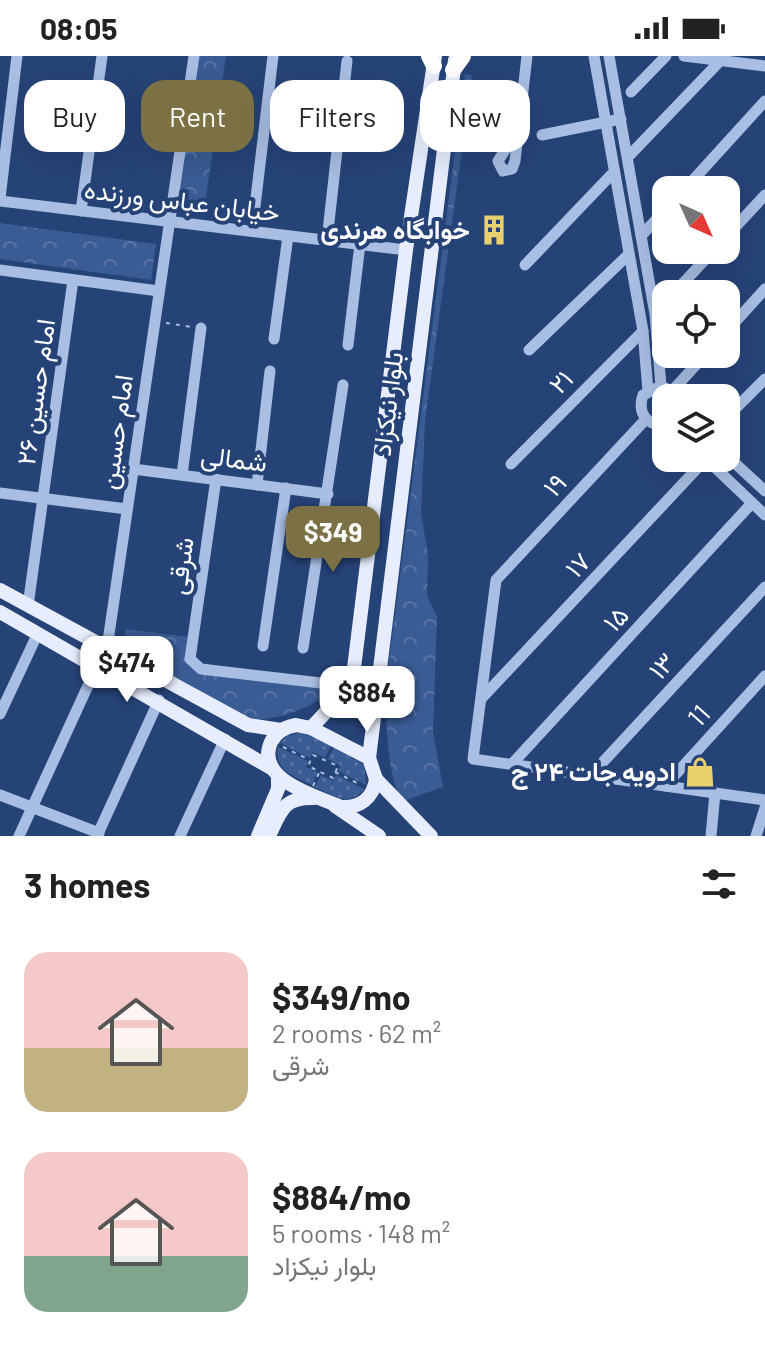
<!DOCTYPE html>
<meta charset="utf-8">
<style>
:root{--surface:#fff;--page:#f2f2f2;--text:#222;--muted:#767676;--accent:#7c7144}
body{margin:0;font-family:Barlow,Vazirmatn,sans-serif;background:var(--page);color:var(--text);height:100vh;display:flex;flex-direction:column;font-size:30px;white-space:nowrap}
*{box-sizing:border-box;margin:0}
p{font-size:26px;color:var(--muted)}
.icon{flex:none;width:44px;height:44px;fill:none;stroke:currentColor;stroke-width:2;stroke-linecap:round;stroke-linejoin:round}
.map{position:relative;height:780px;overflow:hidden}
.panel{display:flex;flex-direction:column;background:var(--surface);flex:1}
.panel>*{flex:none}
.guide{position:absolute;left:24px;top:24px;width:718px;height:72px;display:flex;gap:16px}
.needle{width:52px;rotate:135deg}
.buttons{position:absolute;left:652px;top:120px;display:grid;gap:16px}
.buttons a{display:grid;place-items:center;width:88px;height:88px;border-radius:16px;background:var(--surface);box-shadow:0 8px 32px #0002;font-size:40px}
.price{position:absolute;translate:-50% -68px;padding:0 18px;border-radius:16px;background:#fff;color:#222;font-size:26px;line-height:52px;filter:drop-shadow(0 2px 4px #0008)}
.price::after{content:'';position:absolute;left:50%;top:48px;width:24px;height:18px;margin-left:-12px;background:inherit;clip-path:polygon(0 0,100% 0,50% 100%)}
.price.selected{background:var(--accent);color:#fff}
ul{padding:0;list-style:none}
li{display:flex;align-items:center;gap:24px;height:200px;padding:0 24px}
li span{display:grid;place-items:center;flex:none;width:224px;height:160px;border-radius:24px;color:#555}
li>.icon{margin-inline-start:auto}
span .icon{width:96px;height:96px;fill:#fffc;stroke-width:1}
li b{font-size:34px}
h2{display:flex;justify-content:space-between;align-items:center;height:96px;padding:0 24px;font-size:34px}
.tag{padding:0 28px;border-radius:24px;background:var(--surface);box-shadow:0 8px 32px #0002;font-size:28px;line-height:72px}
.tag.selected{background:var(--accent);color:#fff}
.status{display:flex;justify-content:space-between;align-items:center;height:56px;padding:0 40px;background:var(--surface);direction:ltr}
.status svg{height:22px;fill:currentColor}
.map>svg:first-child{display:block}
.grass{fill:url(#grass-dots)}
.forest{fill:url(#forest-crowns)}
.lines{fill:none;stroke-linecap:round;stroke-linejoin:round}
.path{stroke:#a8bee3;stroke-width:2;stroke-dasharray:4 6;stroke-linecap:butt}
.minor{stroke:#a8bee3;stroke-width:11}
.major{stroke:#e7edfc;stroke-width:14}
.highway{stroke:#fff;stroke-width:16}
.labels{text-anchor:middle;stroke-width:8;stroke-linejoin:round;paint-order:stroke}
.street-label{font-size:26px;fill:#fff;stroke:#264378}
.poi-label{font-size:26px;font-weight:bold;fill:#fff;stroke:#264378;text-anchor:end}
</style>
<div class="status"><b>08:05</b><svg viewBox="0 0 49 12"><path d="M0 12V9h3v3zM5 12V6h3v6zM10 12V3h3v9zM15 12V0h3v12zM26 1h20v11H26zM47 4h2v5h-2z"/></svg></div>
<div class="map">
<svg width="765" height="780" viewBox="0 0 765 780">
<defs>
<pattern id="grass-dots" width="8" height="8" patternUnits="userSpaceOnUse" patternTransform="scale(2)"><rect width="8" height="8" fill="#3a5c95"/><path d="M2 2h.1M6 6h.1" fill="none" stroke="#5874a5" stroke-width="1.8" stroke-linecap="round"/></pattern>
<pattern id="forest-crowns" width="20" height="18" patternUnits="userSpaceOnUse" patternTransform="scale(2)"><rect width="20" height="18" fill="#3a5c95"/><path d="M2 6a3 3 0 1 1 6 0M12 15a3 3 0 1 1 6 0" fill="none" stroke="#5874a5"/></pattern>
</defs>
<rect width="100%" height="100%" fill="#264378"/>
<g class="grass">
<polygon points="301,676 331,689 325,702 313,696 310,702 280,687 287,680"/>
<path d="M 278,691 L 308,705 L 306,711 L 317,717 L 312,729 C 294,720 274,715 278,691 Z"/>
<polygon points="334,691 364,709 366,729 338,715 340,709 328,703"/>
<path d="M 321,719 L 333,725 L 336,719 L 364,733 C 349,752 333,739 315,731 Z"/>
</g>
<g class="forest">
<polygon points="198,0 226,0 204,156 177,153"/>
<path d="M 465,18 L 472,19 L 425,365 L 421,457 L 428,498 L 427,540 L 437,560 L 433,676 L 443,731 L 403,745 C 386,722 387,665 385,636 Z"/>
<polygon points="0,167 156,188 151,224 0,203"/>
<path d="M 126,573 L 188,581 L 187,606 L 197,614 L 338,631 C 311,652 284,663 249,664 L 122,593 Z"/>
</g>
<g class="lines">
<g class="path">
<polyline points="166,267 192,271"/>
<polyline points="283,691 310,704"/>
<polygon points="313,699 338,710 333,722 308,710"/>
<polyline points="335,716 361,729"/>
<polyline points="313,730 319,717"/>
</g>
<g class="minor">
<polyline points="594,0 643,275 648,335"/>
<polyline points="609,0 655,258 661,330"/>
<polyline points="684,0 765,10"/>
<polyline points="631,36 666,0"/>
<polyline points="516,77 498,105 503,115 512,113 515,105 527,0"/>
<polyline points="542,79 621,63"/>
<polyline points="628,101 721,4"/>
<polyline points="684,134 765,45"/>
<polyline points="0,142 17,0"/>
<polyline points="0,145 406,194"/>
<polyline points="81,155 102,0"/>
<polyline points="252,175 273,0"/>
<polyline points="641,180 666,153"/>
<polyline points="726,181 765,139"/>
<polyline points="327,184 347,5"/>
<polyline points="525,209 612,118"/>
<polyline points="0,214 159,235"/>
<polyline points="673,238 714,194"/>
<polyline points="726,276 765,233"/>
<polyline points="274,283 288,180"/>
<polyline points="348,289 360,188"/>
<polyline points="529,294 628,199"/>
<polyline points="672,335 706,298"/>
<polyline points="726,362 765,323"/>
<polyline points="646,363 496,524 473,703 765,744"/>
<path d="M 666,368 C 647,371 637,357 643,339 L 661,330 L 672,335 L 677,342"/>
<polyline points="726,399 765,435"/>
<polyline points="705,402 765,459"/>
<polyline points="511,408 643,275"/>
<polyline points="133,413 328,438"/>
<polyline points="182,419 201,272"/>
<polyline points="216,423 190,603 201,613 321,627"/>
<polyline points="257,429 270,315"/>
<polyline points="0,437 127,453"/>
<polyline points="28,550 73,224"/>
<polyline points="263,590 286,432"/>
<polyline points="107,592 194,0"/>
<polyline points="303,592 343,329"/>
<polyline points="481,643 706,403"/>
<polyline points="0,658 38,577"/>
<polyline points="512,708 752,447"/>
<polyline points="591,719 765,531"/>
<polyline points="665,730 765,620"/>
<polyline points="0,739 99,777"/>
<polyline points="19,780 97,610"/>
<polyline points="97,780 159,644"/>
<polyline points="180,780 225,683"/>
<polyline points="711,780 715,737"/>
<polyline points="756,780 765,752"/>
</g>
<g class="major">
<polyline points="0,534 248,669 281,674"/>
<polyline points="0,556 271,712"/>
<path d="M 296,669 L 311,672 L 369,702 L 376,723 C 373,742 360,752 341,751 C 317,740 254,724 271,686 C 276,676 285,671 296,669 Z"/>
<polyline points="311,672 352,628 406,194 435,0"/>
<polyline points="369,702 455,4"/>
<polyline points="376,723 431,780"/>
<polyline points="335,750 379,780"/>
<polyline points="258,780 278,733 278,721"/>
<path d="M 269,780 C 281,754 284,741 314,742"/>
</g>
<g class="highway">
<polyline points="429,0 434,10"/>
<polyline points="453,14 463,0"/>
</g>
</g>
<defs>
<g id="building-bare" transform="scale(2.4)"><path d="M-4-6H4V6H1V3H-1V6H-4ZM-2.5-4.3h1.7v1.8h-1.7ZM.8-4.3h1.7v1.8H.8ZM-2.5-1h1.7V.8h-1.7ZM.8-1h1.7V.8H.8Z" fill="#ebd16d" stroke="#264378" stroke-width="2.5" paint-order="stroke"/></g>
<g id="shop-bare" transform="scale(2.4)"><path d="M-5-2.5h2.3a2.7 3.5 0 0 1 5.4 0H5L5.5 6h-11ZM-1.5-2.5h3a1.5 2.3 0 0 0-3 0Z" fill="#ebd16d" stroke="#264378" stroke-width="2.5" paint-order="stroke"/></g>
</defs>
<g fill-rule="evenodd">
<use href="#building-bare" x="494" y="174"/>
<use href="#shop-bare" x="700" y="716"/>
</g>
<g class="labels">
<g class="street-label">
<text transform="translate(182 145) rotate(7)" y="9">خیابان عباس ورزنده</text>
<text transform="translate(561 326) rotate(-45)" y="9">۲۱</text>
<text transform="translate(36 336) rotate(-82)" y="9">امام حسین ۲۶</text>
<text transform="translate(388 348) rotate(-83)" y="9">بلوار نیکزاد</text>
<text transform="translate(116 376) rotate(-82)" y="9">امام حسین</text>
<text transform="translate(234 403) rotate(7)" y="9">شمالی</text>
<text transform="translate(555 429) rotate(-47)" y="9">۱۹</text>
<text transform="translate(578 509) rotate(-47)" y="9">۱۷</text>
<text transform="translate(181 510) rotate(-82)" y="9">شرقی</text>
<text transform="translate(616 563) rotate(-47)" y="9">۱۵</text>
<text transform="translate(662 610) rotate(-47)" y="9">۱۳</text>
<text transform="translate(699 660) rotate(-48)" y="9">11</text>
</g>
<g class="poi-label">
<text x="470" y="183">خوابگاه هرندی</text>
<text x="676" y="725">ادویه جات ۲۴ ج</text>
</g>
</g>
</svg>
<div class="buttons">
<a><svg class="needle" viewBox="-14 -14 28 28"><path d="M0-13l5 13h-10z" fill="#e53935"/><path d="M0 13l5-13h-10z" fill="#767676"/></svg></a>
<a><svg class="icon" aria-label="locate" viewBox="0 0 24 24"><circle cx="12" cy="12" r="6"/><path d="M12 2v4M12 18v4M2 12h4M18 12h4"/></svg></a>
<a><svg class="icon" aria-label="layers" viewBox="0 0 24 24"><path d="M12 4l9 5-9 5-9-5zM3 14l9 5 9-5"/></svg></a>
</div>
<b class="price selected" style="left:333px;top:518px">$349</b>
<b class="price" style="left:127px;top:648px">$474</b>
<b class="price" style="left:367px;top:678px">$884</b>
<div class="guide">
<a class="tag">Buy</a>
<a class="tag selected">Rent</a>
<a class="tag">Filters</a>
<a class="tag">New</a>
</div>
</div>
<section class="panel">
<h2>3 homes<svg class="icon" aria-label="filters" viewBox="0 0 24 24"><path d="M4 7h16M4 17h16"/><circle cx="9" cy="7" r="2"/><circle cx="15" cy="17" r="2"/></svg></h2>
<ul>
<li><span style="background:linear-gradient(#f6c9c9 60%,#c2b280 0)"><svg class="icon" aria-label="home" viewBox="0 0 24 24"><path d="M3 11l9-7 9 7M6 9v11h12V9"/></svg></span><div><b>$349/mo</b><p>2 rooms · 62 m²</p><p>شرقی</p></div></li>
<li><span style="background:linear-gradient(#f6c9c9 65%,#7fa58c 0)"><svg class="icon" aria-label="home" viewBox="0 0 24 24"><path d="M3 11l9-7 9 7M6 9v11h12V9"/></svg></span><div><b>$884/mo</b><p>5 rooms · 148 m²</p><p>بلوار نیکزاد</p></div></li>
</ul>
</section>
